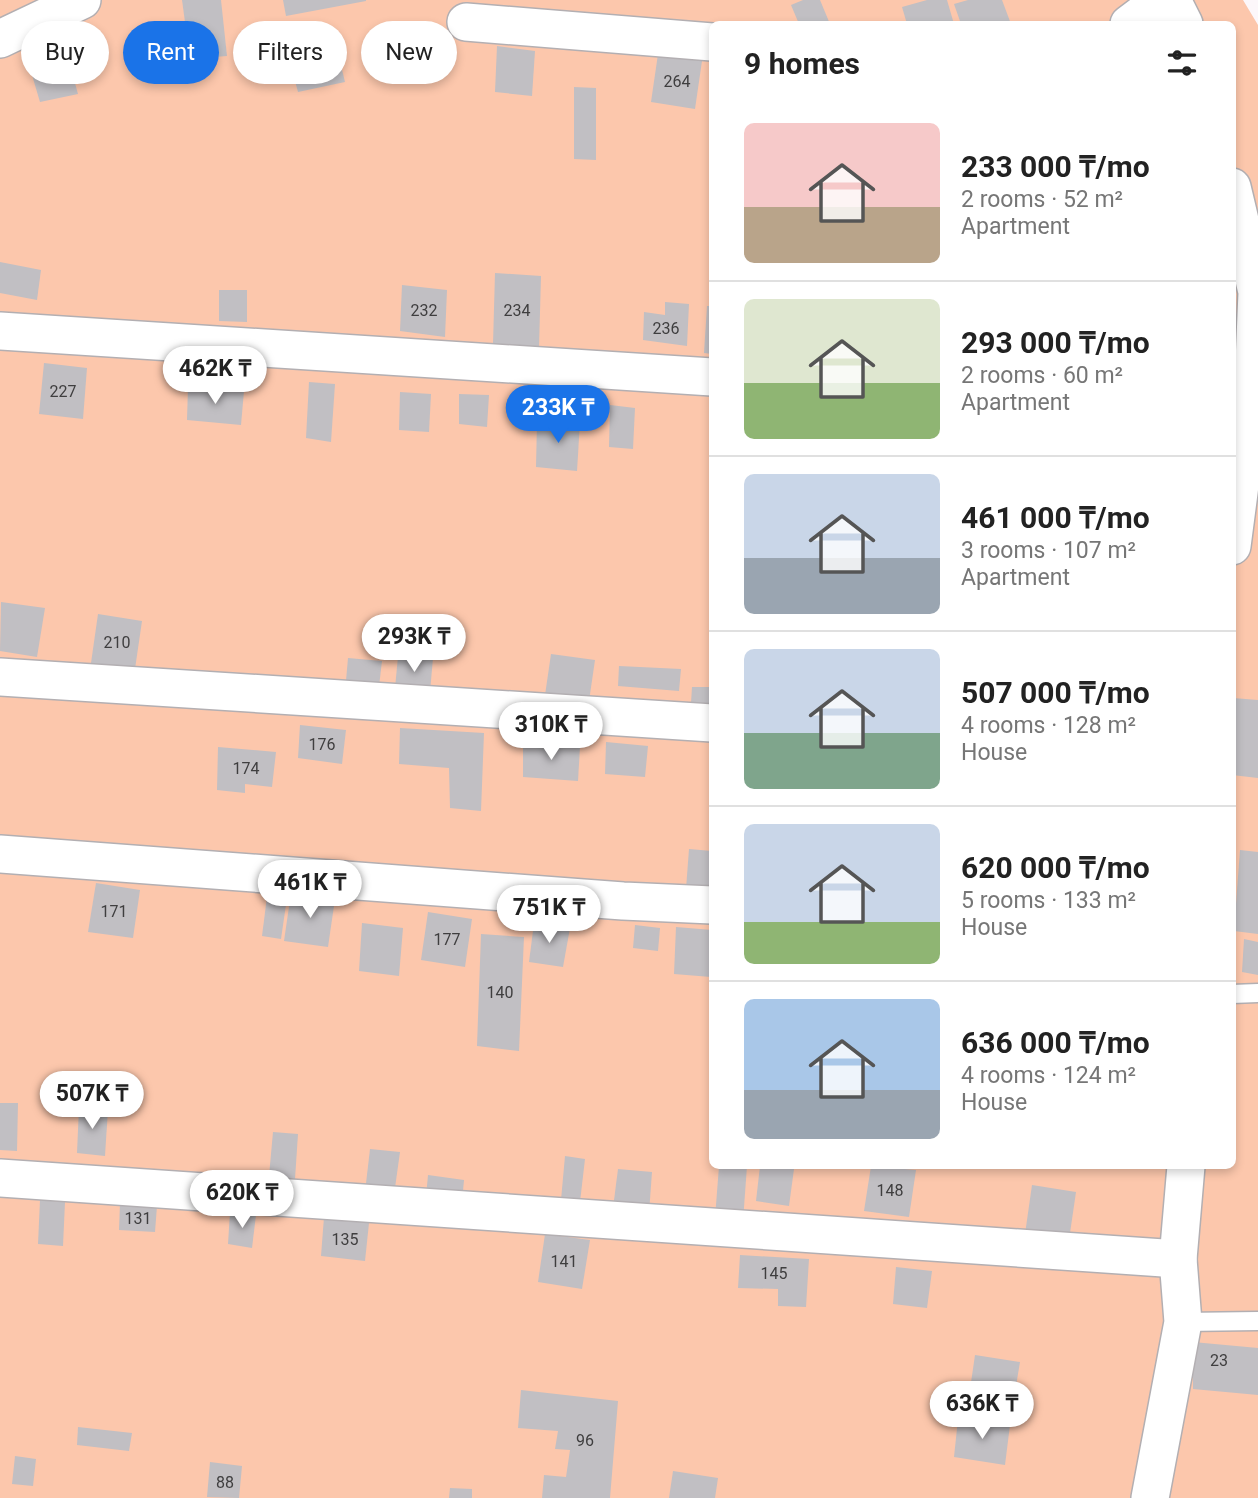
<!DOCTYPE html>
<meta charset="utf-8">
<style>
:root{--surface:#fff;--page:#f2f2f2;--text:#222;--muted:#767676;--line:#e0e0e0;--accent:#1a73e8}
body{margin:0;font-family:Roboto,sans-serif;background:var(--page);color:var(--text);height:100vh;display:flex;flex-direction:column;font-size:26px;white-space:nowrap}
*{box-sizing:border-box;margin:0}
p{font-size:23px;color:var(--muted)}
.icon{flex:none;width:38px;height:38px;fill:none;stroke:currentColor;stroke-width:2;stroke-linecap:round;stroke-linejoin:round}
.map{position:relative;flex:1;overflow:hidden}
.panel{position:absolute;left:709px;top:21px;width:527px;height:1148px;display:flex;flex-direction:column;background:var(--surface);border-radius:10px;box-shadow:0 4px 10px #0003}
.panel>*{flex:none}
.top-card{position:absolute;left:21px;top:21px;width:583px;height:63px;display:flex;gap:14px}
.price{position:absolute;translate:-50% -60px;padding:0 16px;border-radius:24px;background:#fff;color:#222;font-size:23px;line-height:46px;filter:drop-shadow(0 2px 4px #0008)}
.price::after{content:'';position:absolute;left:50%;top:42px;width:21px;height:16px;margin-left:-10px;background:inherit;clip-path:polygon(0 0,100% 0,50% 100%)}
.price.current{background:var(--accent);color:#fff}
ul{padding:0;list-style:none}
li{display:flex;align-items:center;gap:21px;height:175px;padding:0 35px}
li+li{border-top:2px solid var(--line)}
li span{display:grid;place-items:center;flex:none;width:196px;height:140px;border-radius:10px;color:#555}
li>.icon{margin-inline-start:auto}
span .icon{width:84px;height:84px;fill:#fffc;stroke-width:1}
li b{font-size:30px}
h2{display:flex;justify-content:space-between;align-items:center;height:84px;padding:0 35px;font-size:30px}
.tag{padding:0 24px;border-radius:32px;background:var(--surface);box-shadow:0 4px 10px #0003;font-size:24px;line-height:63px}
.tag.current{background:var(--accent);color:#fff}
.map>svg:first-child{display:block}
.green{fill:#fcc7ac;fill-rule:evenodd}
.building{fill:#c1bfc3}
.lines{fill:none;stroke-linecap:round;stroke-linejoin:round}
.lane-casing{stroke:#b3afb2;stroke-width:21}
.street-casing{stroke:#b3afb2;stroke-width:40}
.lane{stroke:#fff;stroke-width:18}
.street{stroke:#fff;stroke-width:37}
.labels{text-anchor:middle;stroke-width:6;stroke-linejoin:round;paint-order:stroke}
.number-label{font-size:16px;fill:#3f3e3f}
</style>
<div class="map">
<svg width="1258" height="1498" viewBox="0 0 1258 1498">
<rect width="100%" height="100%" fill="#fcf7fa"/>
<path class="green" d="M 0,0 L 1243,0 L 1258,25 L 1258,1498 L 0,1498 ZM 712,24 L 1232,24 L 1232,1166 L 712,1166 Z"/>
<g class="building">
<polygon points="182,0 221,0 227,56 190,59"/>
<polygon points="283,0 366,0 366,1 286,16"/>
<polygon points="803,0 820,0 830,24 799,24 791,5"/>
<polygon points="927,0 947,0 954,24 907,24 902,7"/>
<polygon points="968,0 1002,0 1011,24 961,24 954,4"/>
<polygon points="335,41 345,82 298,92 287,52"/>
<polygon points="497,46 535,51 532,96 495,92"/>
<polygon points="67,54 78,94 40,102 29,65"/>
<polygon points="658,54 702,61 695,109 651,102"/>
<polygon points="574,87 596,88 596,160 574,159"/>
<polygon points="0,262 41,270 37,300 0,293"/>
<polygon points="495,273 541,276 539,348 493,344"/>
<polygon points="402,285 447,290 445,337 400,331"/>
<polygon points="219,290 247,290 247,322 219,321"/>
<polygon points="665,302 689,304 687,346 643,340 644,312 665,315"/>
<polygon points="707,306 712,306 712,354 704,353"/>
<polygon points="44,363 87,368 83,419 39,414"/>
<polygon points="309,382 335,384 331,442 306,438"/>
<polygon points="188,387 244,391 241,425 187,420"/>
<polygon points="400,392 431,394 429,432 399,430"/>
<polygon points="459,394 489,395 487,427 459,424"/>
<polygon points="610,405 635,408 633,449 609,447"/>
<polygon points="537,421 580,422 577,471 536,467"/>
<polygon points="1,602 45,608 37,657 0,651"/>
<polygon points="98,614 142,621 135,669 91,663"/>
<polygon points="551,654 595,660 588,708 544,702"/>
<polygon points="398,656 433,658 430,692 395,688"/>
<polygon points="348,658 382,661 378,695 345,692"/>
<polygon points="619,666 681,669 679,691 618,686"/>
<polygon points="692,687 712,687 712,720 690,718"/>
<polygon points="1233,698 1258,700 1258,778 1232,775"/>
<polygon points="300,725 346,730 342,764 298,758"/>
<polygon points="400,728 484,733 481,811 450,808 449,768 399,764"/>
<polygon points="606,742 648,746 645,777 605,774"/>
<polygon points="523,744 580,747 578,781 523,777"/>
<polygon points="218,747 276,752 272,787 245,784 245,793 217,790"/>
<polygon points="689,849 712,851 712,892 686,889"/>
<polygon points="1240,850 1258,852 1258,934 1234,931"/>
<polygon points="96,883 140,890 133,938 88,932"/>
<polygon points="268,889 288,891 281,939 262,936"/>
<polygon points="291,893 335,899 328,947 284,941"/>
<polygon points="428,912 472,919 465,967 421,960"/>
<polygon points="362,923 403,928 399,976 359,971"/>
<polygon points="534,923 570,928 563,967 529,962"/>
<polygon points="635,925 660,928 658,951 633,948"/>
<polygon points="676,927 712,930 711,977 674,974"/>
<polygon points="481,934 524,937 519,1051 477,1046"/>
<polygon points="1244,939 1258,942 1258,975 1242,972"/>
<polygon points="0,1103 18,1103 17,1151 0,1150"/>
<polygon points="79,1107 108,1109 105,1156 77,1153"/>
<polygon points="273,1132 298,1134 295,1179 269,1176"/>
<polygon points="370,1149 400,1152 394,1195 365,1192"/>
<polygon points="565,1156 585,1159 580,1202 561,1200"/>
<polygon points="719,1166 747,1166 743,1221 715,1218"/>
<polygon points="760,1166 794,1169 789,1206 756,1201"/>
<polygon points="871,1166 916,1170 909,1217 864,1211"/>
<polygon points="618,1169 652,1172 649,1213 613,1208"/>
<polygon points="428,1175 464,1180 462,1202 426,1197"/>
<polygon points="1032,1185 1076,1192 1069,1240 1025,1234"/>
<polygon points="40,1200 65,1202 63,1246 38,1244"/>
<polygon points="120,1203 157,1206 155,1232 119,1230"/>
<polygon points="230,1212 256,1215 252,1248 228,1244"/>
<polygon points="324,1217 369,1223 365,1261 321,1256"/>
<polygon points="545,1234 590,1240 582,1289 538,1282"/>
<polygon points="740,1255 809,1259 806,1307 778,1306 778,1289 738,1288"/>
<polygon points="896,1267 932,1271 927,1308 893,1304"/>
<polygon points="1182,1341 1258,1348 1258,1395 1193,1389 1193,1374 1180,1373"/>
<polygon points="975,1355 1020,1362 1012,1410 968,1403"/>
<polygon points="521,1390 618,1401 610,1498 542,1498 544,1475 566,1477 570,1450 555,1449 558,1431 518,1428"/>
<polygon points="958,1419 1010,1425 1005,1465 954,1457"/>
<polygon points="78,1427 132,1433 129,1451 77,1445"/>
<polygon points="15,1456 36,1459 33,1486 12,1484"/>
<polygon points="210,1462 242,1466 239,1498 207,1497"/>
<polygon points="673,1471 718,1478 715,1498 669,1498"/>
<polygon points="450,1488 472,1489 472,1498 449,1498"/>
</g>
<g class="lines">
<g class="lane-casing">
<g id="lane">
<polyline points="1232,994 1258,993"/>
<polyline points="1183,1322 1258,1321"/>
</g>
</g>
<g class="street-casing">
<g id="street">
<polyline points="1172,0 1184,24"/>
<polyline points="466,22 712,42"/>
<polyline points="1129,24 1161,0"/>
<polyline points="0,39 82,0"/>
<polyline points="1232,187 1257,292 1253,386 1258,388"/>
<polyline points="0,331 712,377"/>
<polyline points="1232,546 1253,386"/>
<polyline points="0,677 712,723"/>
<polyline points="0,854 623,901 712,905"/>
<polyline points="0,1178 1178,1259"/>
<polyline points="1150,1498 1183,1322 1178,1259 1186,1166"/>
</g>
</g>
<use href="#lane" class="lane"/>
<use href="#street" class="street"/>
</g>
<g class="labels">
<g class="number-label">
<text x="677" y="87">264</text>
<text x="424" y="316">232</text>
<text x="517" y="316">234</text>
<text x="666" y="334">236</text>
<text x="63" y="397">227</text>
<text x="117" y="648">210</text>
<text x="322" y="750">176</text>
<text x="246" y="774">174</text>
<text x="114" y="917">171</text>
<text x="447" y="945">177</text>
<text x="500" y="998">140</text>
<text x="890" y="1196">148</text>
<text x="138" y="1224">131</text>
<text x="345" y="1245">135</text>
<text x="564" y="1267">141</text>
<text x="774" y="1279">145</text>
<text x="1219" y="1366">23</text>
<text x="585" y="1446">96</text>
<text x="225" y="1488">88</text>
</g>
</g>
</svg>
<b class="price" style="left:215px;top:406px">462K ₸</b>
<b class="price current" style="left:558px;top:445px">233K ₸</b>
<b class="price" style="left:414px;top:674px">293K ₸</b>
<b class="price" style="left:551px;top:762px">310K ₸</b>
<b class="price" style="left:310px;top:920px">461K ₸</b>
<b class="price" style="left:549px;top:945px">751K ₸</b>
<b class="price" style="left:92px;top:1131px">507K ₸</b>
<b class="price" style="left:242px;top:1230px">620K ₸</b>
<b class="price" style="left:982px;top:1441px">636K ₸</b>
<div class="top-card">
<a class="tag">Buy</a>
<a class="tag current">Rent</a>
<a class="tag">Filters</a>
<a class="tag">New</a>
</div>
<section class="panel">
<h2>9 homes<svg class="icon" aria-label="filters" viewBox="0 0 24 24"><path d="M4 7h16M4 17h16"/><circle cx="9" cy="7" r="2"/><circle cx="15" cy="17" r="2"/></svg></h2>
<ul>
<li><span style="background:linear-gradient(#f6c9c9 60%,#b9a48a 0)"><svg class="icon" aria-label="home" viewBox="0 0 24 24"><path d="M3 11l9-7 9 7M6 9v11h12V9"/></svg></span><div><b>233 000 ₸/mo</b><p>2 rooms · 52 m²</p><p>Apartment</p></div></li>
<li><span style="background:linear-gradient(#dfe7d0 60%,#8fb573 0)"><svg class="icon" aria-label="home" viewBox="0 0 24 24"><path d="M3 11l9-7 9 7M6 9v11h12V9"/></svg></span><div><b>293 000 ₸/mo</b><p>2 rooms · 60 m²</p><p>Apartment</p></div></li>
<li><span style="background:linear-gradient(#c9d6e8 60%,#9aa5b1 0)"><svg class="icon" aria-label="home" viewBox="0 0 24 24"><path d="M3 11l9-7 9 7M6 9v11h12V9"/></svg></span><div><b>461 000 ₸/mo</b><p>3 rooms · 107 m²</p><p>Apartment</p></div></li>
<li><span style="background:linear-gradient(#c9d6e8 60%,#7fa58c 0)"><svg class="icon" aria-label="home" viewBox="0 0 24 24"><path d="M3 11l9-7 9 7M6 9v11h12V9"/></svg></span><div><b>507 000 ₸/mo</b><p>4 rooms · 128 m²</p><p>House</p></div></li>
<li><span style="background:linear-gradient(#c9d6e8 70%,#8fb573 0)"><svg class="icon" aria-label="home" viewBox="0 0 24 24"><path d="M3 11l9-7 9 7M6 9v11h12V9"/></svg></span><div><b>620 000 ₸/mo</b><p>5 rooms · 133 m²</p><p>House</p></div></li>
<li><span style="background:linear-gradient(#a9c7e8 65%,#9aa5b1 0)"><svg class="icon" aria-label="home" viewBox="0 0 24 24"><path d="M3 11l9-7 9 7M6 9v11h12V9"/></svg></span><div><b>636 000 ₸/mo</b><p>4 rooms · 124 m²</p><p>House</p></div></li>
</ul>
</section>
</div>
